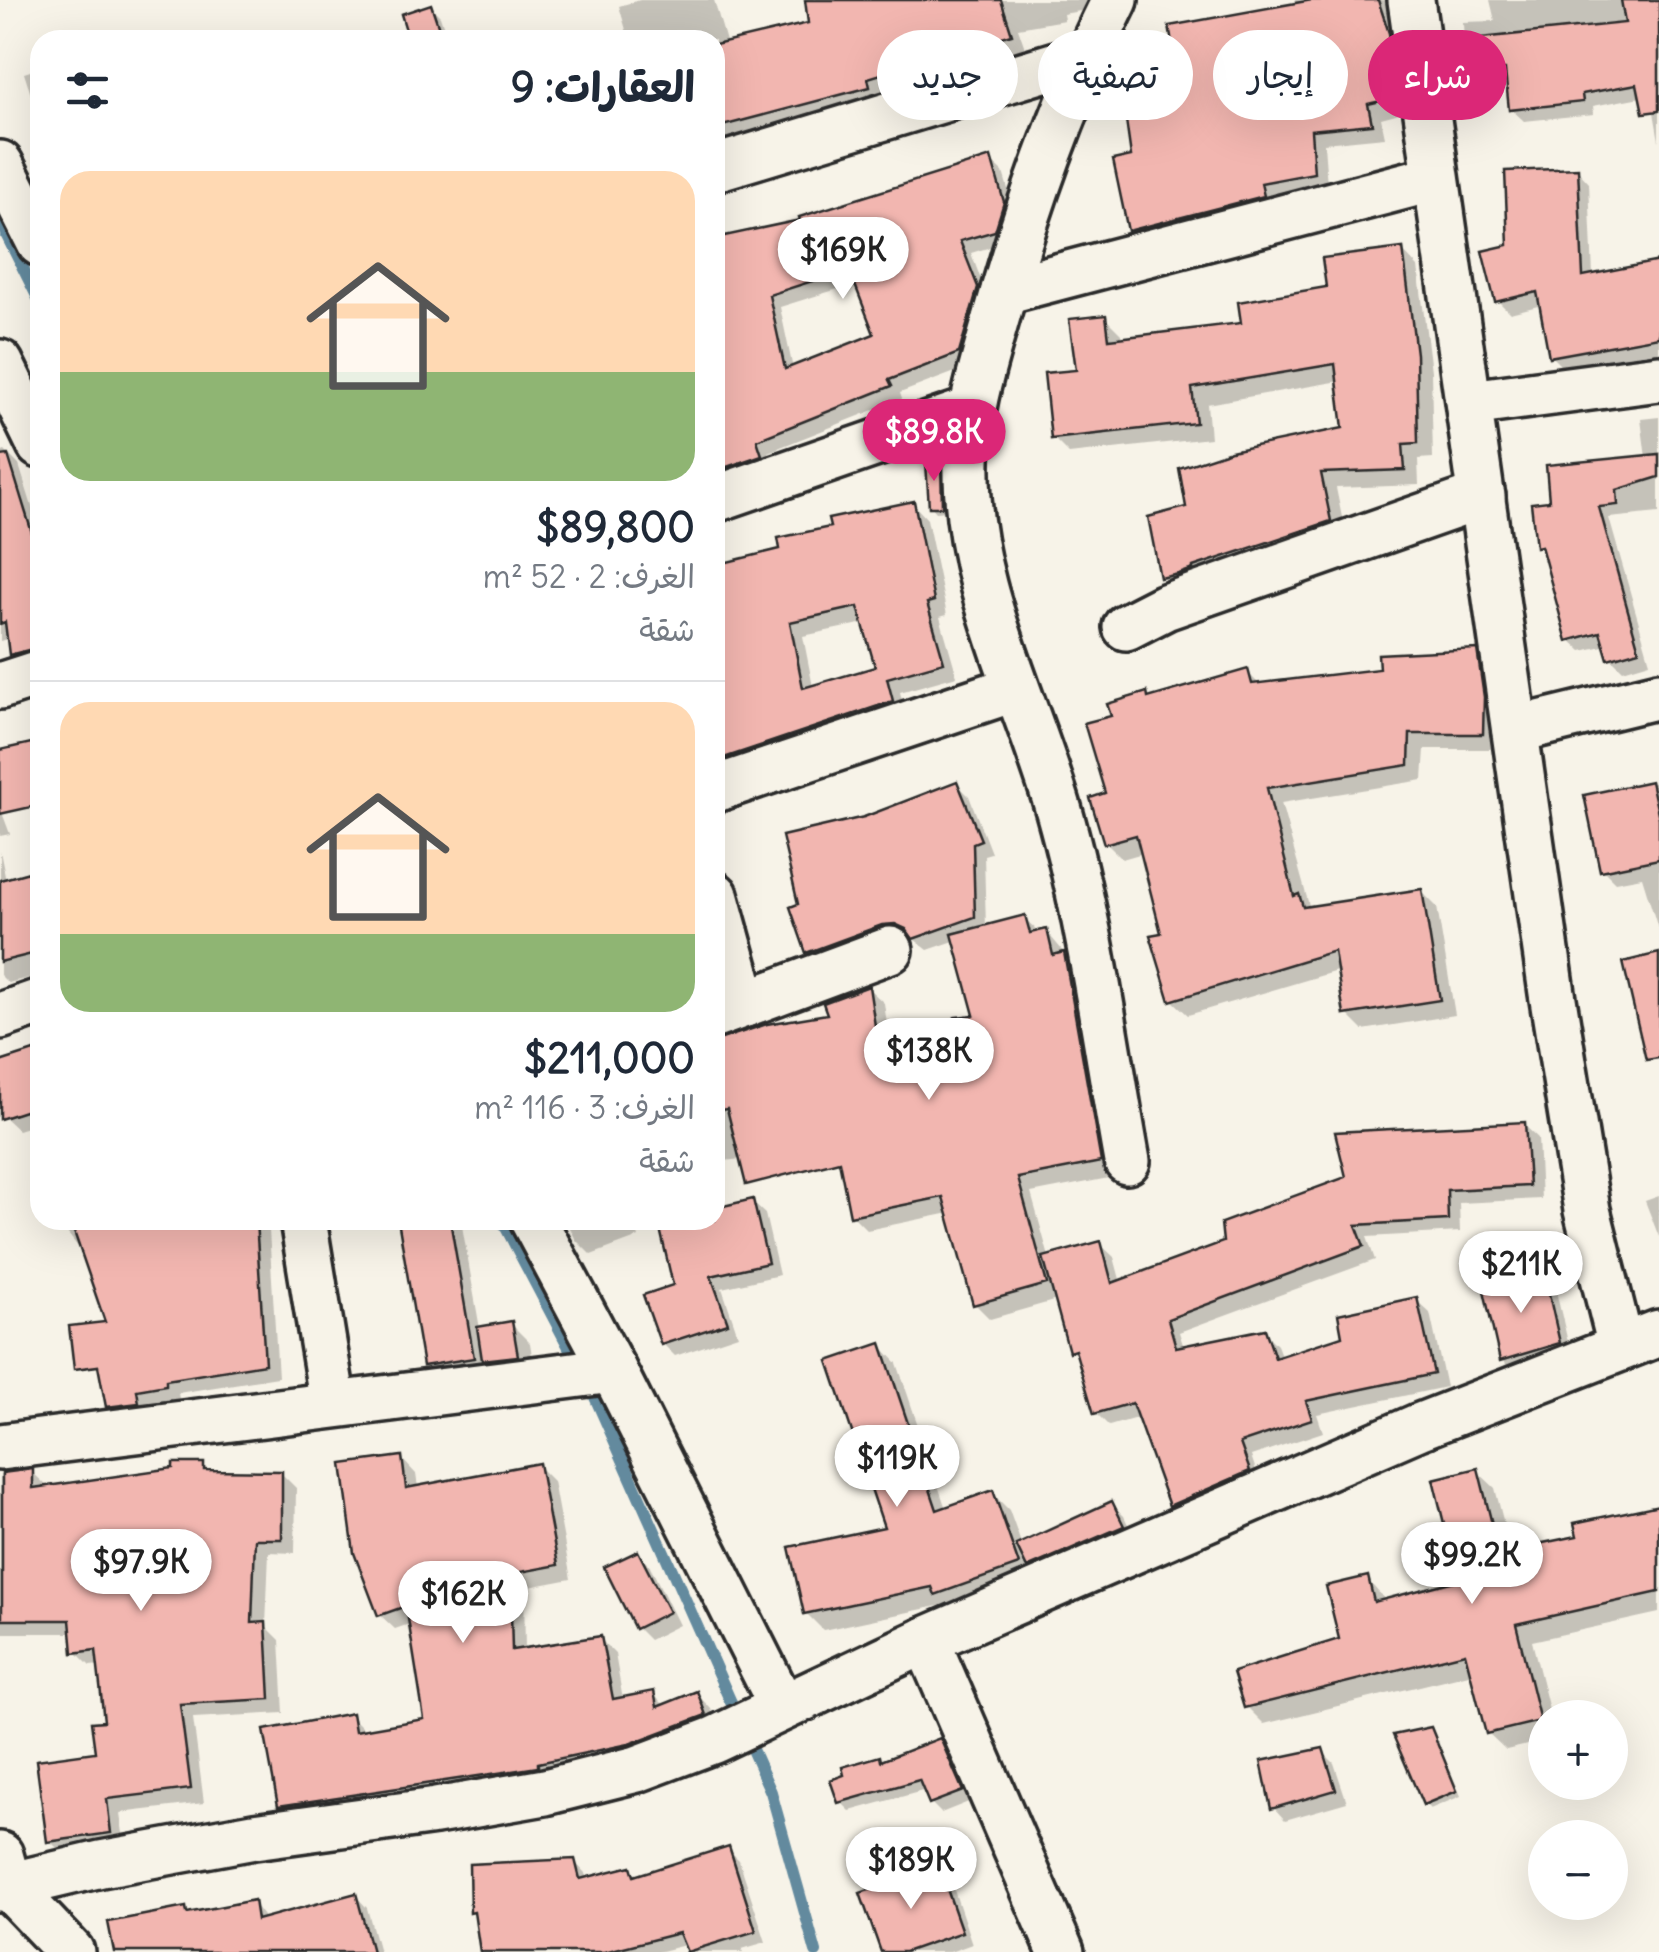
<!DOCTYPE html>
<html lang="ar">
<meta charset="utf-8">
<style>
:root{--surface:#fff;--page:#f6f6f7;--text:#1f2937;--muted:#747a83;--line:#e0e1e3;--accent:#db2777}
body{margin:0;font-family:Delius,"Playpen Sans Arabic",sans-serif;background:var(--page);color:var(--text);direction:rtl;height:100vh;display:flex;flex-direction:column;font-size:38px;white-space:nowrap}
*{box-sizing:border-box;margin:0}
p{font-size:32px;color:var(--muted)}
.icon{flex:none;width:55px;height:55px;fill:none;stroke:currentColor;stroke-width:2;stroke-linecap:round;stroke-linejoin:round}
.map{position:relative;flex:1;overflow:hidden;direction:ltr}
.drawer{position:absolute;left:30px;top:30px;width:695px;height:1200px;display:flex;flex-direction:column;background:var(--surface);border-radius:30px;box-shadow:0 10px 40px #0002;direction:rtl}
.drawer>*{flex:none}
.banner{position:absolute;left:755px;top:30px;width:752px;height:90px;direction:rtl;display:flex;gap:20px}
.tools{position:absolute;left:1528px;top:1700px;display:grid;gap:20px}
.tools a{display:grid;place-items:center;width:100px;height:100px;border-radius:50%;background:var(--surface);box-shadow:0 10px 40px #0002;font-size:50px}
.price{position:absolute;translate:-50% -85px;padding:0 22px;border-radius:35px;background:#fff;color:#222;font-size:32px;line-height:65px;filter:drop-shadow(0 2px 5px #0008)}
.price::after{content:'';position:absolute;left:50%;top:60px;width:30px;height:22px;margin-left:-15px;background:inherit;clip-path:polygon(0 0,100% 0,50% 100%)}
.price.selected{background:var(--accent);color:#fff}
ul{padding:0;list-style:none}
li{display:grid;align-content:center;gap:20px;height:530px;padding:0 30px}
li+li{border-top:2px solid var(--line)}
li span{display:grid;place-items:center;height:310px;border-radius:30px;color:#555}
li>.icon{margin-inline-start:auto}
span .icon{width:180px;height:180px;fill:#fffc;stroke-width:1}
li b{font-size:42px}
h2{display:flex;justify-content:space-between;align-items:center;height:120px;padding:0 30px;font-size:42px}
.chip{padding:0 35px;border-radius:45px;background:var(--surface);box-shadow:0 10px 40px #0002;font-size:35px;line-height:90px}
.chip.selected{background:var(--accent);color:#fff}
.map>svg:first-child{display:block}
.shadow{fill:#0003;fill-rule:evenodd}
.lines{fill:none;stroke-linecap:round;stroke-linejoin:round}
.stream{stroke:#638a9e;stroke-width:12}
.building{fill:#f2b6b0;stroke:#2b2b2b;stroke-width:2.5;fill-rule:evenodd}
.minor-casing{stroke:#2b2b2b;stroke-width:52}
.minor{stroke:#f7f3e8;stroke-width:45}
</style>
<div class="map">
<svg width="1659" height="1952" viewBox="0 0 1659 1952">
<rect width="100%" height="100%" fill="#f7f3e8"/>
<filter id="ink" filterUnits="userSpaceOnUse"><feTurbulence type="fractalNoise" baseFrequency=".01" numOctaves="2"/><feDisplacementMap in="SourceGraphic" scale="20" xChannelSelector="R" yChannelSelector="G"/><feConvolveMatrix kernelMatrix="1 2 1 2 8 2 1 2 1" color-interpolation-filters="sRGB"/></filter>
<g filter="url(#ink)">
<g class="shadow">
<polygon points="640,0 714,0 727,45 811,25 807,0 1109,0 1103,7 1063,14 1064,20 1018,28 1025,48 880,92 883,101 715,146 715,40 629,40 619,6"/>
<polygon points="1294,0 1385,0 1402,49 1411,110 1381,118 1385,137 1324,143 1327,186 1273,197 1276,210 1145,244 1131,230 1134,158 1181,80 1296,5"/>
<polygon points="1490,0 1659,0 1659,141 1651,95 1593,106 1594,114 1524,121 1511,109 1508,82 1477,83 1465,70 1463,22 1495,21"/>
<polygon points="431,7 440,16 448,40 412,40"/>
<polygon points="40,68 40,123 24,73"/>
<path d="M 990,160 L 1003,172 L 1016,216 L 1007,242 L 971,253 L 989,301 L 971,366 L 900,393 L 902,399 L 768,452 L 773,467 L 715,488 L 715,241 L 804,222 ZM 857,283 L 877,335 L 793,369 L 780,307 Z"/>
<polygon points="1577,170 1589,183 1593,276 1659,263 1659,356 1651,357 1647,353 1564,369 1551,356 1542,305 1510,313 1498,301 1511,246"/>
<polygon points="1403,251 1418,267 1431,371 1433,458 1418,459 1419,485 1336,488 1346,537 1178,592 1162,577 1189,509 1346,430 1340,381 1207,404 1210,438 1069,454 1053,438 1078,372 1105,318 1121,334 1122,340 1244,325 1328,289"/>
<polygon points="1659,417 1659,513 1609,518 1650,662 1623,670 1611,658 1607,645 1582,651 1569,639 1545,553 1538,546 1552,503 1646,458 1641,419"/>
<polygon points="5,451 19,465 40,532 40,665 25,668 12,654 10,638 0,641 0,453"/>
<polygon points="940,464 945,470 947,511 936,512 931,506"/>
<path d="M 913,504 L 927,519 L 947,615 L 940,617 L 957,676 L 900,692 L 906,716 L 715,768 L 715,568 L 783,551 L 833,529 ZM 865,623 L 878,669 L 813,687 L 803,636 Z"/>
<polygon points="1476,651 1492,667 1498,749 1425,749 1423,780 1281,803 1310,909 1421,891 1437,907 1455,1015 1363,1030 1347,1014 1340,970 1188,1015 1172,1000 1164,935 1143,853 1122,859 1106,843 1114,717 1146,695 1151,700 1247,672 1260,685 1381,671"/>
<polygon points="40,744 40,818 29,807"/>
<polygon points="1659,782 1659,932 1642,877 1615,882 1603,870 1587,797"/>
<polygon points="957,784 969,796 991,853 984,855 986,928 1024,918 1040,933 1046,931 1079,970 1114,1177 1031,1193 1049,1257 1100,1244 1114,1257 1121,1283 1524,1125 1538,1138 1541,1199 1459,1203 1460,1232 1367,1237 1375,1260 1179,1332 1184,1348 1264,1332 1277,1345 1282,1358 1345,1337 1416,1300 1430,1313 1446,1387 1317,1414 1323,1432 1251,1456 1261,1485 1184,1518 1171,1505 1140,1417 1109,1426 1096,1413 1080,1359 1071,1350 1057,1300 990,1319 975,1304 950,1213 867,1230 852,1215 923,1139 715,1162 715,1043 831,1016 869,989 884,1003 892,1059 960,1042 977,1017 957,940 928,950 910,936 895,936 820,964 808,952 801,906 865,819"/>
<polygon points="0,807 10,834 0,836"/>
<polygon points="0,851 6,881 40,906 40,975 8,983 0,975"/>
<polygon points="40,1052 40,1123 18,1130 4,1117 0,1103 0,1064"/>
<polygon points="1659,1196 1659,1237 1645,1201"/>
<polygon points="752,1202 765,1214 779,1275 722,1288 738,1335 675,1356 663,1344 676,1287 676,1220 715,1220 715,1211"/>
<polygon points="63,1220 259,1220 269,1230 278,1377 178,1393 179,1399 149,1403 151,1416 122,1420 108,1406 147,1335 68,1234"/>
<polygon points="401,1220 461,1220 480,1329 511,1324 530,1343 535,1374 503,1378 485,1360 487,1372 440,1380 425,1365"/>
<polygon points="566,1220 633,1220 639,1237 591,1255 576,1240"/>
<polygon points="1543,1274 1555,1287 1571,1355 1514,1372 1502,1360"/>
<polygon points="881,1346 897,1363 946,1509 992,1493 1009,1510 1022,1546 1112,1504 1124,1516 1134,1538 1041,1578 1029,1566 1034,1581 954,1610 947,1604 823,1630 806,1613 887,1529"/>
<polygon points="402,1459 416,1474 418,1488 538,1466 553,1481 571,1579 524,1588 525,1651 600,1639 615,1654 623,1700 653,1694 665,1706 697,1694 711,1709 719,1729 645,1758 295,1820 281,1805 351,1716 366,1731 427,1721 412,1623 395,1629 380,1615"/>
<polygon points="203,1465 211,1473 281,1473 296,1488 295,1553 269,1552 266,1626 280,1640 284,1713 193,1718 204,1803 120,1813 125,1847 64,1855 49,1840 97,1754 106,1723 100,1665 90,1666 76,1652 74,1633 0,1633 0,1475 32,1472 47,1486"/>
<polygon points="1477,1471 1495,1488 1511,1552 1580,1538 1659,1507 1659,1613 1532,1641 1551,1718 1545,1718 1545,1741 1506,1750 1488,1733 1473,1673 1264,1724 1246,1706 1342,1641 1367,1579 1386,1601 1461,1582"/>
<polygon points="637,1554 650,1566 679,1625 649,1640 637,1628"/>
<polygon points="1430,1730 1435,1736 1461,1796 1430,1809 1425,1804"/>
<polygon points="939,1741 949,1751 971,1801 941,1813 931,1803 926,1790 850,1811 840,1801 879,1759 883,1763"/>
<polygon points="1322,1751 1334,1763 1347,1802 1285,1820 1273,1807"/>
<polygon points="728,1849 739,1860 766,1942 742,1949 743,1952 688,1952 685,1945 657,1952 483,1952 478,1916 473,1912 574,1861 585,1873 587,1880 630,1869 639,1877"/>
<polygon points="938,1869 951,1881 972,1944 950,1952 883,1952"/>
<polygon points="355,1895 367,1908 379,1952 117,1952 186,1910 190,1915 253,1903 266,1920"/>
</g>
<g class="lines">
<g class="stream">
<polyline points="0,222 40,302"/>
<polyline points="502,1220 571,1351"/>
<polyline points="595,1397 771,1792 816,1952"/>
</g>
</g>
<g class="building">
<polygon points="805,0 1001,0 1012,34 868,78 870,87 715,128 715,45 808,23"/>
<polygon points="1312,0 1378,0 1389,33 1398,97 1368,104 1372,124 1311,130 1314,173 1261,183 1264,196 1128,231 1113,160 1131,156 1121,85 1178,78 1169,26"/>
<polygon points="1621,0 1659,0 1659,111 1643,113 1637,84 1582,94 1583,102 1509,110 1505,70 1462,71 1461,40 1625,23"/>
<polygon points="431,4 443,40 409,40 401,14"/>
<path d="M 991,157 L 1004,202 L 995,231 L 960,241 L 978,287 L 959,353 L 889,380 L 892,386 L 757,440 L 762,455 L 715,471 L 715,238 L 800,220 L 799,217 ZM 849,269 L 874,334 L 785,369 L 769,295 Z"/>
<polygon points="1578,168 1583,276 1659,261 1659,337 1549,357 1537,292 1495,302 1482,251 1508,245 1505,171"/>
<polygon points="1403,248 1416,354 1418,443 1403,444 1405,470 1321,473 1331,521 1193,567 1193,569 1179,574 1160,578 1148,517 1186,507 1179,468 1231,451 1343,428 1335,364 1192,388 1196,423 1051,439 1044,373 1076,370 1069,319 1106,315 1109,339 1241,323 1238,302 1326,287 1322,258"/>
<polygon points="1659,454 1659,477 1617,490 1618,505 1599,507 1639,650 1608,659 1600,632 1567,641 1541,546 1536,547 1531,503 1549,501 1546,465"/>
<polygon points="8,455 40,559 40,647 9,655 5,622 0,624 0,456"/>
<polygon points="941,462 942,507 929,507 926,463"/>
<path d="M 914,501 L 934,601 L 927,603 L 944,662 L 887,678 L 893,701 L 715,761 L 715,565 L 780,549 L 778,538 L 830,527 L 828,519 ZM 858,607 L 875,667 L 803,688 L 790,622 Z"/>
<polygon points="1477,649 1484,697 1483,734 1410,734 1409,765 1267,788 1294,896 1299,894 1303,907 1422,889 1440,1000 1344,1015 1334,951 1170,1001 1150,935 1161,933 1136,835 1104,844 1090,798 1105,793 1084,723 1111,716 1107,704 1147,692 1148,698 1248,669 1252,684 1379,669 1378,654"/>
<polygon points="40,741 40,805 0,814 0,750"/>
<polygon points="957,781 981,840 973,843 975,917 913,939 906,929 895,924 882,925 806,953 790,907 798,904 782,836 864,817"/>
<polygon points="1651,781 1659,818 1659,859 1600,871 1584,795"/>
<polygon points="40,869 40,952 0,962 0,880"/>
<polygon points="1025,915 1030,933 1047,929 1053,955 1064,952 1101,1162 1018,1178 1047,1284 973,1305 943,1197 850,1216 839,1161 746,1185 727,1109 715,1111 715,1041 767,1024 827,1014 823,1003 869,986 880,1059 958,1040 955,1017 974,1015 952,934"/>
<polygon points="1659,953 1659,1058 1646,1060 1623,962"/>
<polygon points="40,1049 40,1106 0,1119 0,1062"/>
<polygon points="1525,1122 1529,1186 1447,1190 1448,1220 1356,1225 1364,1246 1168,1319 1176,1347 1265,1329 1275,1358 1342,1336 1338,1314 1417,1297 1434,1374 1306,1401 1312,1419 1240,1443 1250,1471 1169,1506 1132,1403 1094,1414 1075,1350 1069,1352 1043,1257 1101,1241 1112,1283 1223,1242 1221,1223 1346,1177 1335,1132"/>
<polygon points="753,1199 768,1263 711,1276 728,1323 661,1345 643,1295 673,1285 658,1220 715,1220 715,1208"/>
<polygon points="70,1220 256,1220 265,1364 166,1380 166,1385 137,1390 139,1403 106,1407 98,1366 74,1369 69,1326 105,1322"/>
<polygon points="398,1220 450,1220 474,1358 423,1366"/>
<polygon points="1544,1272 1560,1343 1500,1361 1483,1286"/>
<polygon points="512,1321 518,1356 482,1360 477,1327"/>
<polygon points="881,1343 937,1510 993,1490 1019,1565 935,1595 932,1587 804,1614 789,1547 884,1527 828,1361"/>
<polygon points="402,1456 406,1488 539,1463 558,1565 510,1574 512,1650 601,1636 613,1699 654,1691 657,1707 697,1691 706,1715 629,1744 538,1763 538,1767 278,1806 264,1730 352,1713 355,1731 424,1719 406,1606 378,1616 354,1553 342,1464"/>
<polygon points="173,1463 204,1463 204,1470 282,1471 282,1539 255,1539 252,1623 266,1622 270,1699 180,1704 191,1789 107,1799 111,1833 47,1842 36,1760 95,1752 91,1722 104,1721 96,1650 73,1653 70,1620 2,1620 2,1473 33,1469 33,1488 173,1468"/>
<polygon points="1478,1468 1499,1552 1577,1536 1574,1523 1659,1505 1659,1592 1516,1624 1540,1721 1486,1734 1465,1653 1244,1708 1233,1672 1339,1639 1326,1586 1368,1576 1374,1602 1458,1580 1433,1479"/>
<polygon points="1112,1501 1124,1526 1027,1568 1016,1545"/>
<polygon points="638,1551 669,1612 635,1629 604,1567"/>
<polygon points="1431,1727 1457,1791 1423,1805 1393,1735"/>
<polygon points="940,1738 963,1791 929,1804 919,1780 838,1803 830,1780 844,1775 842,1767 880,1756 881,1761"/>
<polygon points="1323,1748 1336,1790 1271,1809 1261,1761"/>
<polygon points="729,1846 756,1931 687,1952 679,1933 604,1952 480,1952 474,1912 470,1913 469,1864 575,1859 580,1879 631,1866 634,1876"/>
<polygon points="939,1866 962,1932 905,1952 881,1952 860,1893"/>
<polygon points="356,1893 372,1952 114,1952 108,1922 186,1907 187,1913 254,1900 257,1920"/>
</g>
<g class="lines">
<g class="minor-casing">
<g id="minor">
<path d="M 1115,0 C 1064,102 1026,210 996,319 C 983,365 968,412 967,460 C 964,585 1025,694 1059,811 C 1091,924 1106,1045 1127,1161"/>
<polyline points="1411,0 1552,993 1587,1210 1621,1346"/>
<polyline points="0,164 40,243"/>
<polyline points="715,168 1086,56"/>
<polyline points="1004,291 1435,178"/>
<polyline points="0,363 40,445"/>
<polyline points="1470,403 1659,378"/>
<polyline points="715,499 972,410"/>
<polyline points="1126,627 1165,607 1482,496"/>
<polyline points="0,686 40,673"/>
<polyline points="1515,730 1659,695"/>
<polyline points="715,789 1016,688"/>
<polyline points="715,895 745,1004"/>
<polyline points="715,1015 890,950"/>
<polyline points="0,1016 40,1002"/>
<polyline points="303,1220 333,1404"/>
<polyline points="533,1220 613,1370 782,1706"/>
<polyline points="0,1447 613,1370"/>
<polyline points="926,1640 1061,1952"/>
<polyline points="0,1855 9,1887 71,1952"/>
<polyline points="0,1888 101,1864 254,1836 436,1811 545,1792 637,1769 714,1740 926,1640 1418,1427 1659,1333"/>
</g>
</g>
<use href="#minor" class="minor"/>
</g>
</g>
</svg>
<div class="tools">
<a>+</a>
<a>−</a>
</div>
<b class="price" style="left:843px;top:302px">$169K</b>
<b class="price selected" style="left:934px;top:484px">$89.8K</b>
<b class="price" style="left:929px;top:1103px">$138K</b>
<b class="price" style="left:1521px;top:1316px">$211K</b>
<b class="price" style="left:897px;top:1510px">$119K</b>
<b class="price" style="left:1472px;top:1607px">$99.2K</b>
<b class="price" style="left:141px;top:1614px">$97.9K</b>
<b class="price" style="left:463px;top:1646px">$162K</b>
<b class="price" style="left:911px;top:1912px">$189K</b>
<div class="banner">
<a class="chip selected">شراء</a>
<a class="chip">إيجار</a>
<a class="chip">تصفية</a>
<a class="chip">جديد</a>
</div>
<section class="drawer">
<h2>العقارات: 9<svg class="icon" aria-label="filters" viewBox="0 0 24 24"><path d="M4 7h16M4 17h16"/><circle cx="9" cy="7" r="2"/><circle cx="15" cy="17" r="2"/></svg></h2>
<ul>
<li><span style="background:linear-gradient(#ffd9b3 65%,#8fb573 0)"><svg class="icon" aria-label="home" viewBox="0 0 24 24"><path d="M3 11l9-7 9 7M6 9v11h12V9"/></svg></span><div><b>$89,800</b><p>الغرف: 2 · 52 m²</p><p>شقة</p></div></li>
<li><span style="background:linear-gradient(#ffd9b3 75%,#8fb573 0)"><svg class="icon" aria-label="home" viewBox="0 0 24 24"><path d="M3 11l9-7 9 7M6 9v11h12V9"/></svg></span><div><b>$211,000</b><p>الغرف: 3 · 116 m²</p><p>شقة</p></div></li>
</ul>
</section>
</div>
